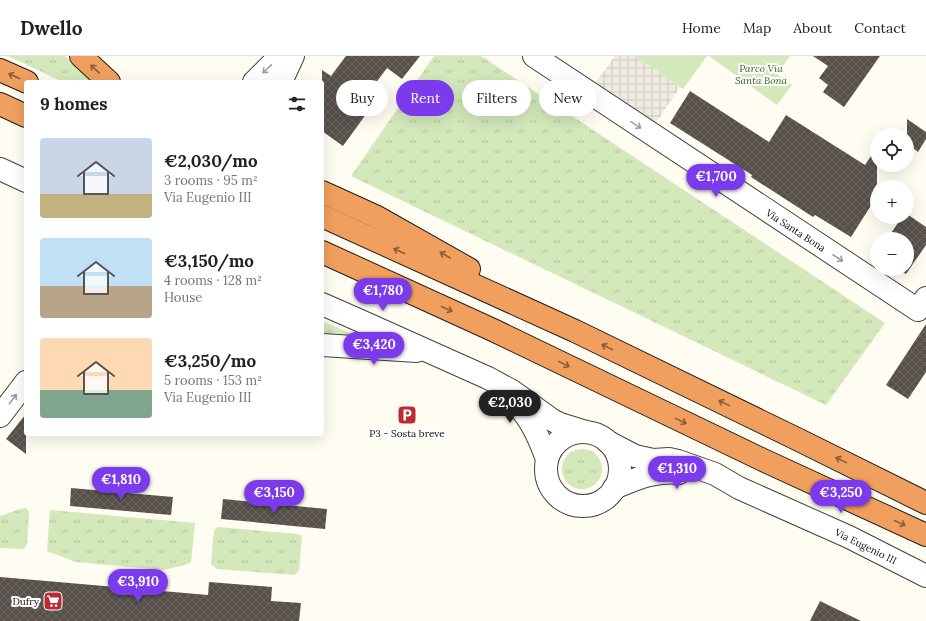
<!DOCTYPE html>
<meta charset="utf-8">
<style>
:root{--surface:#fff;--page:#f6f6f6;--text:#202124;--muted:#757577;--line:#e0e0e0;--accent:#7c3aed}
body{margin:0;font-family:Lora,serif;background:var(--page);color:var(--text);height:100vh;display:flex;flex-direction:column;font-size:15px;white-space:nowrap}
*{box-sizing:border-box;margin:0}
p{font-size:13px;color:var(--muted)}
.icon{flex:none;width:22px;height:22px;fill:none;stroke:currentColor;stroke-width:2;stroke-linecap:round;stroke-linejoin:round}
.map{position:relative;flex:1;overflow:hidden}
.side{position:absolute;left:24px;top:24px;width:300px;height:356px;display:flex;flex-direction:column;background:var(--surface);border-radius:4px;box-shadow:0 4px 16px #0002}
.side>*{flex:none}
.top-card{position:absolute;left:336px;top:24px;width:380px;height:36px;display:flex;gap:8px}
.fabs{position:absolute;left:870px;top:72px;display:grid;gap:8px}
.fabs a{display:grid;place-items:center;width:44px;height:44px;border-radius:50%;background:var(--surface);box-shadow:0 4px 16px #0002;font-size:20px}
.price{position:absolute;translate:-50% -34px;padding:0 9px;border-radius:14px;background:var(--accent);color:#fff;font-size:13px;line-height:26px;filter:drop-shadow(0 1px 2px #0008)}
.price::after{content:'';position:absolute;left:50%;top:24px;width:12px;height:9px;margin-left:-6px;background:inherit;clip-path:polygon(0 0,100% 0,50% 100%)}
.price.active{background:#222;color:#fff}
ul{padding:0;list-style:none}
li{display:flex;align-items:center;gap:12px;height:100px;padding:0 16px}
li span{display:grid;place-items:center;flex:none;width:112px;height:80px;border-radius:4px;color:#555}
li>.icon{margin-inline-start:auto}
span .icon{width:48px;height:48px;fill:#fffc;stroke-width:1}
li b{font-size:17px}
h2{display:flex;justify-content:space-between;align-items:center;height:48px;padding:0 16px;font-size:17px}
.pill{padding:0 14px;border-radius:18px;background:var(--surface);box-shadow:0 4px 16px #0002;font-size:14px;line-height:36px}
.pill.active{background:var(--accent);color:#fff}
header{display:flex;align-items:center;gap:24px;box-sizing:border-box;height:56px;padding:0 20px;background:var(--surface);border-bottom:1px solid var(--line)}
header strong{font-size:19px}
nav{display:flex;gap:22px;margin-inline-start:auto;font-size:14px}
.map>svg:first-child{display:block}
.grass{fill:url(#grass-tufts)}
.park{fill:#d3e8bb}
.plaza{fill:url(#plaza-grid)}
.building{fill:url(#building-cross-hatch)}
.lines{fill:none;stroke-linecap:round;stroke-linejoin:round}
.minor-casing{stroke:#424242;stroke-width:24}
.highway-casing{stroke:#202020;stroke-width:24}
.minor{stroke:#fff;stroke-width:22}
.highway{stroke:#f09f5e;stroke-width:22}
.oneway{stroke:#8b5e3a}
.oneway2{stroke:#9f9f9f}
.labels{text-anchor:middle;stroke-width:4;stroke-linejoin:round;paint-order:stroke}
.park-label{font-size:10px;font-style:italic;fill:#306521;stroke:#fff}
.street-label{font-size:10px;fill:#0f0f0f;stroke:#fff}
.poi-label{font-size:10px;fill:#0f0f0f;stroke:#fff}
</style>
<header>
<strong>Dwello</strong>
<nav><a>Home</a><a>Map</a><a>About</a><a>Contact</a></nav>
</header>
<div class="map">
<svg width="926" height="565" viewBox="0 0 926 565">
<defs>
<pattern id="grass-tufts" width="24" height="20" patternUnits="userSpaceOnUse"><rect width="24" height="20" fill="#d3e8bb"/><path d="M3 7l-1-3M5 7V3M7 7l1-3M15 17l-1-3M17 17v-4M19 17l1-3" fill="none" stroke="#b4c6a0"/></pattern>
<pattern id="plaza-grid" width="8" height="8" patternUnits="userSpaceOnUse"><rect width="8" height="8" fill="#efebe0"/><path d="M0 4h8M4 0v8" fill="none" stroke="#ccc8bf"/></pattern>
<pattern id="building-cross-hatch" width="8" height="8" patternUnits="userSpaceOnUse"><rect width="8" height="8" fill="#57504b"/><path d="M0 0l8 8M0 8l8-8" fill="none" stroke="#6a6561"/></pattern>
</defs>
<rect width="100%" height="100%" fill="#fffcf1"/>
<g class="grass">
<polygon points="8,0 65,0 93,26 63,26"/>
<polygon points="434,0 481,0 885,267 826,349 351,120"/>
<polygon points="322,265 355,279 354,283 322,281"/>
<circle cx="582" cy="413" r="20"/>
<polygon points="26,452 29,456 27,488 25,492 21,493 0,492 0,460 20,453"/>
<polygon points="50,454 195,467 191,506 185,509 164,514 76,506 47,495"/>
<polygon points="218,471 297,478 302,480 299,515 294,519 217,513 211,508 214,474"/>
</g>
<g class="park">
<polygon points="635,0 707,0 683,33"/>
<polygon points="709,0 790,0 777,18 792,29 777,49"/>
</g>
<polygon class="plaza" points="615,0 635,0 680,31 656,67 596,26"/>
<g class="building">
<polygon points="346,0 420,0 402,23 387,12 363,44 372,50 343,90 322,75 322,14 331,20"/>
<polygon points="813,0 880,0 844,51 823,36 828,29 819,22 828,10"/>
<polygon points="690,35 769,86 786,59 865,109 877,91 877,128 873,134 877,137 877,140 851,181 815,159 813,161 751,121 752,119 670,67"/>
<polygon points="907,63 926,76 926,83 918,96 907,87"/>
<polygon points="907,158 926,171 926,189 906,218 898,213 907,213 907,183 887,183 902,161 907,161"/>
<polygon points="926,268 926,316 908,343 886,329"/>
<polygon points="26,358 26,398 6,383"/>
<polygon points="71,432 173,441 171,459 70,450"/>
<polygon points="223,443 327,453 325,473 221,463"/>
<polygon points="0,521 208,539 209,526 272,531 271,545 301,547 299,565 0,565"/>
<polygon points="820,545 861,565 810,565"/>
</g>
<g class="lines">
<g class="minor-casing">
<g id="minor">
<polyline points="534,0 918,254 926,242"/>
<polyline points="254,26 280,0"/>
<polyline points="281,26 293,0"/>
<polyline points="0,113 26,125"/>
<polyline points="322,248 354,262 488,322 512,335 552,364 560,368 586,376"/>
<polyline points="322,289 417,295"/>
<path d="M 514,346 C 531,362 539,382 547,403"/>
<polyline points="0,360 26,326"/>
<circle cx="583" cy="413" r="37"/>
<polyline points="608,386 635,400 653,404 669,403 678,405 715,418 739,432 849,481 926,520"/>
<path d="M 614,432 C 636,423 656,414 679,417"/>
</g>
</g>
<g class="highway-casing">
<g id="highway">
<polyline points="81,0 109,26"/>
<polyline points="0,14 27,26"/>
<polyline points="0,48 26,60"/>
<polyline points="322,136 377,161 469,213"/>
<polyline points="322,160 575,275 797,383 926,447"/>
<polyline points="322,196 493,274 763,404 926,479"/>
</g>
</g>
<use href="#minor" class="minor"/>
<use href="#highway" class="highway"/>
</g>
<defs><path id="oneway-shaft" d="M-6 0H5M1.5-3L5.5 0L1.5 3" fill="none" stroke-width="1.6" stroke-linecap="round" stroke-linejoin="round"/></defs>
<g class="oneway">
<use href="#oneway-shaft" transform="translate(95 13) rotate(-137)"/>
<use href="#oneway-shaft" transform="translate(14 20) rotate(-156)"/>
<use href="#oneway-shaft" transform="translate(399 195) rotate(-156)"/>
<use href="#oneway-shaft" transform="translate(445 199) rotate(-150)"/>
<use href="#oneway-shaft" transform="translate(447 253) rotate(25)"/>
<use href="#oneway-shaft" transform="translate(607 291) rotate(-154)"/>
<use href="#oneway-shaft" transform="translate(564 308) rotate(26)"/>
<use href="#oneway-shaft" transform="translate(724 347) rotate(-154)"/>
<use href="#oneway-shaft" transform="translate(681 365) rotate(26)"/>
<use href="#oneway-shaft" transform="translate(841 404) rotate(-154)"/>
<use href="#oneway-shaft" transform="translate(900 467) rotate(25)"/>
</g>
<g class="oneway2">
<use href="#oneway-shaft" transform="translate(267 13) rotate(136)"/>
<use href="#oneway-shaft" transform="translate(636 69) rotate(34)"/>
<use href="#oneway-shaft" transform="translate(838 202) rotate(33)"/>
<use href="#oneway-shaft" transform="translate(13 343) rotate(-53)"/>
</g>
<defs>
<g id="parking-square" transform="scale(1)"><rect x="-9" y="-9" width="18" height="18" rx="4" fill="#bb2b33" stroke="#fff"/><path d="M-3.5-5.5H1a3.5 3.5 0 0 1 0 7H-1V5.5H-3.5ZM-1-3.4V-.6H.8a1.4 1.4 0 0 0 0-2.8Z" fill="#fff"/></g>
<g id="supermarket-square" transform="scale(1)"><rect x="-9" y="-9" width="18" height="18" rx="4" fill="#bb2b33" stroke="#fff"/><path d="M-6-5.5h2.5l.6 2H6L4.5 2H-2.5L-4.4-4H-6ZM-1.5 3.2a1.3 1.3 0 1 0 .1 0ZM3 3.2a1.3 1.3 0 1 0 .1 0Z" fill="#fff"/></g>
</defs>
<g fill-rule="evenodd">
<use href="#parking-square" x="407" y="359"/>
<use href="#supermarket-square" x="53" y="545"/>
</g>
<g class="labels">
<g class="park-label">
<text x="761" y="16">Parco Via<tspan x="761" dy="12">Santa Bona</tspan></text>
</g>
<g class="street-label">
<text transform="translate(796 174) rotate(33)" y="4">Via Santa Bona</text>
<text transform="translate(866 490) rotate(26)" y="4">Via Eugenio III</text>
</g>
<g class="poi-label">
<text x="407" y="381">P3 - Sosta breve</text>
<text x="39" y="549" text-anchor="end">Dufry</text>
</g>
</g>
</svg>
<div class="fabs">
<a><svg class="icon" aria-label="locate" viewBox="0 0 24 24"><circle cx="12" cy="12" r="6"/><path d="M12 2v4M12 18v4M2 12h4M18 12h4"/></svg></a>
<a>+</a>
<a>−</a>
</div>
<b class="price" style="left:716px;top:142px">€1,700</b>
<b class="price" style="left:383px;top:256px">€1,780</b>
<b class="price" style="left:374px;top:310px">€3,420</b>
<b class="price active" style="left:510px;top:368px">€2,030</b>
<b class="price" style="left:677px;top:434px">€1,310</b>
<b class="price" style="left:121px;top:445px">€1,810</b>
<b class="price" style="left:274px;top:458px">€3,150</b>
<b class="price" style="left:841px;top:458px">€3,250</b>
<b class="price" style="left:138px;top:547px">€3,910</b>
<div class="top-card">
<a class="pill">Buy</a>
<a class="pill active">Rent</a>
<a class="pill">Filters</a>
<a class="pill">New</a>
</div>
<section class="side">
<h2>9 homes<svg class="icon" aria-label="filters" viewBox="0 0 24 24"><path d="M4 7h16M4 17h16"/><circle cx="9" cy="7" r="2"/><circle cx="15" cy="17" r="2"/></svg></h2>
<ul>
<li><span style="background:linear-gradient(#c9d6e8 70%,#c2b280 0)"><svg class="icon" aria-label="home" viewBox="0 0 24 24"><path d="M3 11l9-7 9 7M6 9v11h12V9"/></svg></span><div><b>€2,030/mo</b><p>3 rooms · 95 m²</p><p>Via Eugenio III</p></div></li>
<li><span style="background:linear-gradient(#bfe0f5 60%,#b9a48a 0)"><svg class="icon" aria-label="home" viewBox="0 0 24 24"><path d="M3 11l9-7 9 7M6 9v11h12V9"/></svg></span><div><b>€3,150/mo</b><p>4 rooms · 128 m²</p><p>House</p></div></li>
<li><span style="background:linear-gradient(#ffd9b3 65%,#7fa58c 0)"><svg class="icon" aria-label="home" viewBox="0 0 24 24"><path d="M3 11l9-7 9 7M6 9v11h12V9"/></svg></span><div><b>€3,250/mo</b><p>5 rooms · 153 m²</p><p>Via Eugenio III</p></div></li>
</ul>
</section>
</div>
